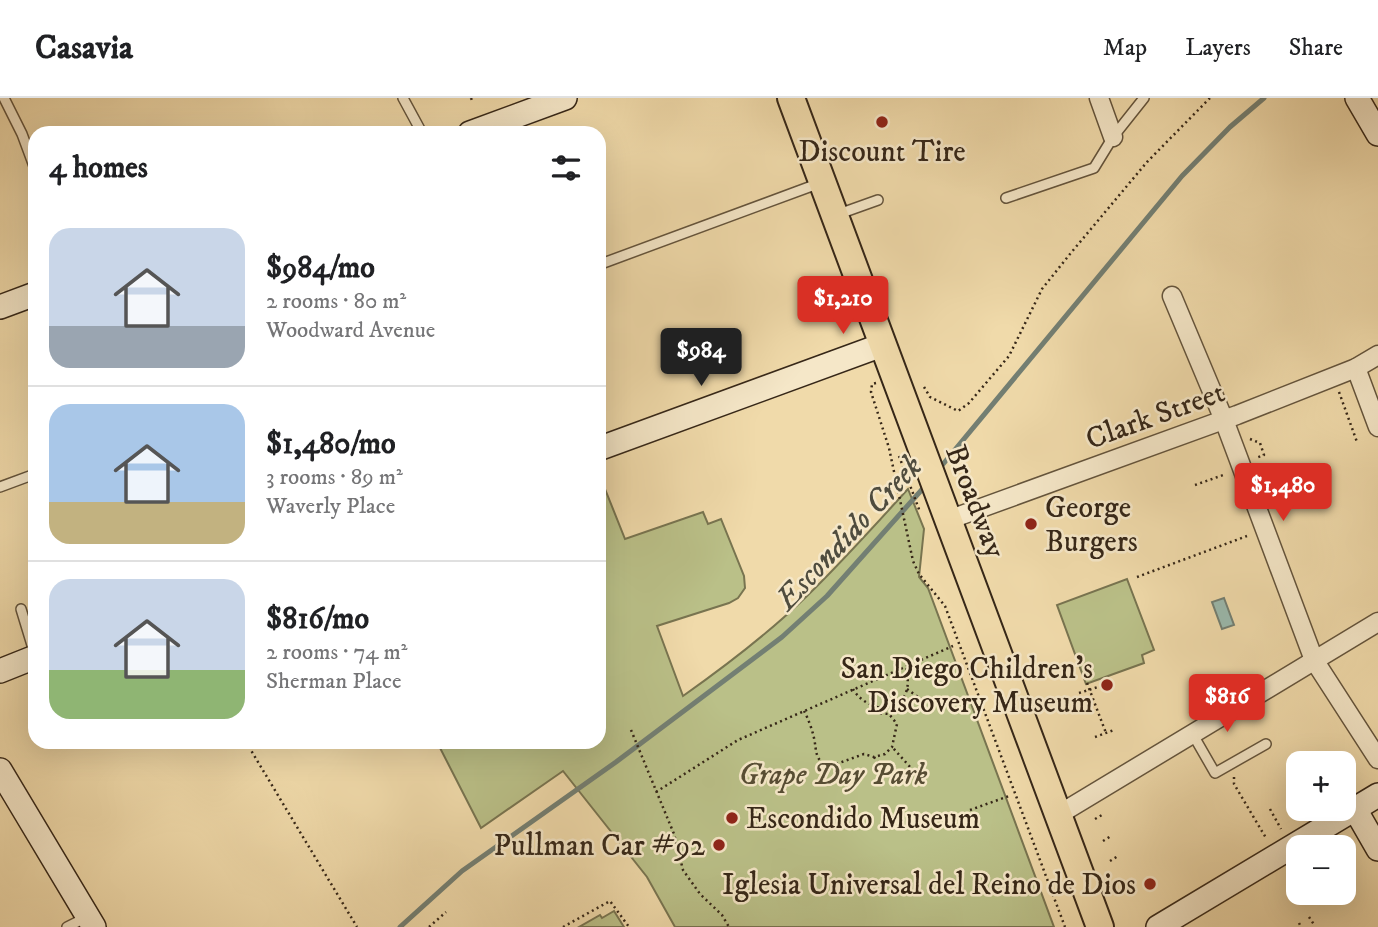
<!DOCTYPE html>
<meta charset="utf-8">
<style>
:root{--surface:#fff;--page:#f6f6f6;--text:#202124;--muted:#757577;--line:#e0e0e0;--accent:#d93025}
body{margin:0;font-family:"IM FELL DW Pica",serif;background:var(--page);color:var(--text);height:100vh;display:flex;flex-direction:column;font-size:26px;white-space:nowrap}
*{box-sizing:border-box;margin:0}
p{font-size:23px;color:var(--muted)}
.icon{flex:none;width:38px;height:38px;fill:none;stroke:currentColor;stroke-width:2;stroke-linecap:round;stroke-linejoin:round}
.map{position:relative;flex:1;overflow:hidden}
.drawer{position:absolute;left:28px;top:28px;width:578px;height:623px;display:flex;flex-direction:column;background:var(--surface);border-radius:21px;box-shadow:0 7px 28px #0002}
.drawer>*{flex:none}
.fabs{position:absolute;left:1286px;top:653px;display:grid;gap:14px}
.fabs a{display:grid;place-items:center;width:70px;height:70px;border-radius:14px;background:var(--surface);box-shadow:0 7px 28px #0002;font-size:35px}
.price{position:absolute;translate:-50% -60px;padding:0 16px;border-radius:7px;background:var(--accent);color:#fff;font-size:23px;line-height:46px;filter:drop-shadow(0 2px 4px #0008)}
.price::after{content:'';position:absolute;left:50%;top:42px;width:21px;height:16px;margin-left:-10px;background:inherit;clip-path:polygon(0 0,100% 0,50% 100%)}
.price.current{background:#222;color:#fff}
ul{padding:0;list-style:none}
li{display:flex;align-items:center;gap:21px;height:175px;padding:0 21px}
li+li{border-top:2px solid var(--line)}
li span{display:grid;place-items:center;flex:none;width:196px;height:140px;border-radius:21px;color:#555}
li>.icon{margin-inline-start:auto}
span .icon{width:84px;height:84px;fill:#fffc;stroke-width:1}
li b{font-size:30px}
h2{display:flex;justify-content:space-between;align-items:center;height:84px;padding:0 21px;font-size:30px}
header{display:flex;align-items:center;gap:42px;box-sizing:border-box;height:98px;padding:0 35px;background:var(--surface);border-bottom:2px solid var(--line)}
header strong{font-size:33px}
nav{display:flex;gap:38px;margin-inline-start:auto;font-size:24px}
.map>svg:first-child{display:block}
.green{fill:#bac088;stroke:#787450;stroke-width:2}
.water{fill:#9bbaaf;stroke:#737f73;stroke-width:2}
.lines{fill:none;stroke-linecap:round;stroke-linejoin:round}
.stream{stroke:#737f73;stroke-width:5}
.lane-casing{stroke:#64543c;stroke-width:12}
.street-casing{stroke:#64543c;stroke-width:21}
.secondary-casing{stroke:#362718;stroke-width:26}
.primary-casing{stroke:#362718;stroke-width:30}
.path{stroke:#362718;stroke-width:2.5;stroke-dasharray:2 3.5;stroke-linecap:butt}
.lane{stroke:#f5e7c8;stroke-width:9}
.street{stroke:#f5e7c8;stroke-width:18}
.secondary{stroke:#f5e7c8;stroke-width:23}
.primary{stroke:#f0daaa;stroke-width:26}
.poi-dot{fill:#8f2418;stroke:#f5e7c8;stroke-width:2.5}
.labels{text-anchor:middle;stroke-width:5;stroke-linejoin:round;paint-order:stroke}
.poi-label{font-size:30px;fill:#362718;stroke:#f5e7c8;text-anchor:end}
.street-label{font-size:30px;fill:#362718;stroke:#f5e7c8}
.park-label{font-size:30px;font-style:italic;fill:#574d34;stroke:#f5e7c8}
.water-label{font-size:32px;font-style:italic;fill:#4f4c3e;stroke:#f5e7c8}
</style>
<header>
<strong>Casavia</strong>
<nav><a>Map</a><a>Layers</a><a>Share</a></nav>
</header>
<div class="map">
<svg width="1378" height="829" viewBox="0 0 1378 829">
<rect width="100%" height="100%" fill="#f0daaa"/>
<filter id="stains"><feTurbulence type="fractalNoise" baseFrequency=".00286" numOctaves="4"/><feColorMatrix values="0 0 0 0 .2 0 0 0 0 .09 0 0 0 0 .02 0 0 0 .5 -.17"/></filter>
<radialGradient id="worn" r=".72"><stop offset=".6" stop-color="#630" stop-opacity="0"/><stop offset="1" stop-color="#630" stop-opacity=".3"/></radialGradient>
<g class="green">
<path d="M 599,376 L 625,441 L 703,414 L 708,426 L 721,421 L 744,478 L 745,490 L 738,500 L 729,505 L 657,528 L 683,598 C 727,567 770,534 808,497 C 843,463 875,427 908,391 L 924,431 L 919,479 L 928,490 L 1054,829 L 675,829 L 647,779 L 563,673 L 481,730 L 437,644 L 598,644 Z"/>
<polygon points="1127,481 1154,552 1142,557 1144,565 1086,586 1057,507"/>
<polygon points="614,813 624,829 579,829 600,817 602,820"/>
</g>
<polygon class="water" points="1224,500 1234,527 1222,531 1212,504"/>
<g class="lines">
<g class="stream">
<polyline points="939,371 1182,78 1230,29 1264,0"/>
<polyline points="400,829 462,773 616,664 782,539 827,498 926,387"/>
</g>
<g class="lane-casing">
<g id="lane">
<polyline points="4,0 22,36 35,71"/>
<polyline points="403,0 422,35"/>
<polyline points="1006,100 1094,70 1113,39 1144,0"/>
<polyline points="836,117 878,102"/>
<polyline points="598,167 820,85"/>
<polyline points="0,389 35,376"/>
<polyline points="21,511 35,557"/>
<polyline points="1192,635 1215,675 1266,646"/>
<polyline points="67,829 87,819"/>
</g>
</g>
<g class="street-casing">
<g id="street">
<polyline points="1099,0 1113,39"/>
<polyline points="1172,198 1224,322 1314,562 1378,661"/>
<polyline points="1356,270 1378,329"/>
<polyline points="948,422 1237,317 1356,270 1378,257"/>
<polyline points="1058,717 1378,524"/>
</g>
</g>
<g class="secondary-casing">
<g id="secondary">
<polyline points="1357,0 1378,36"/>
<polyline points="470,35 565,0"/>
<polyline points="0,209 35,196"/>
<polyline points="598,351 882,247"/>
<polyline points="0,573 35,559"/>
<polyline points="0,672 94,829"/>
<polyline points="1355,711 1378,751"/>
<polyline points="1158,829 1378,697"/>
</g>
</g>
<g class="primary-casing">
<polyline id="primary" points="791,0 1100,829"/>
</g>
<g class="path">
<polyline points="471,0 473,5"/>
<polyline points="876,285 872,286 871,294 889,350 913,463 919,476 945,508 1065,829"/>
<polyline points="924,289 930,299 958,313 969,305 1009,258 1042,191 1070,156 1147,64 1210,0"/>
<polyline points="1339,294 1357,344"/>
<polyline points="1250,341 1260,345 1264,357 1256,360"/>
<polyline points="899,358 920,414"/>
<polyline points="1195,387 1226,376"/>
<polyline points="1137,479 1247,438"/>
<polyline points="1087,585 1106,635"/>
<path d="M 853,591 C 861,606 887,618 902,601 C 910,592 908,579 906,568"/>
<polyline points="907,591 921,601 924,613"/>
<polyline points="1079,595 1098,589"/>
<path d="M 804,613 C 808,620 812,631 814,640 C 817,654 814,660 828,669 L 864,656 L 874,659 L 885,656 L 892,649 L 897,626 L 889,616 L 877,615 L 878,608"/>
<polyline points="631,632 674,736 683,772 700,796 722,817 729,829"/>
<polyline points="1095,639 1114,632"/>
<polyline points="246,644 357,829"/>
<polyline points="874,659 887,677 903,681 910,676 911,670 893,650"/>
<polyline points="1234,679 1234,686 1266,740"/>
<polyline points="656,694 738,642 953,548"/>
<polyline points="1270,711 1281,731"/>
<polyline points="970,712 1009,698"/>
<polyline points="1095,721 1102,717"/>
<polyline points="1103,743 1111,738"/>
<polyline points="1110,763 1118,758"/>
<polyline points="1309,819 1315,828"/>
<polyline points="1299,825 1301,829"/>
<polyline points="429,829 446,814"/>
<polyline points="563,829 610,803 629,829"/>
</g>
<use href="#lane" class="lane"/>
<use href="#street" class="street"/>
<use href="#secondary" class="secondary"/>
<use href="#primary" class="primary"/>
</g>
<g class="poi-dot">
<circle cx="882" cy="24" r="7"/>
<circle cx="1031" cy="426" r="7"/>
<circle cx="1107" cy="587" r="7"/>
<circle cx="732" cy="720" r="7"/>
<circle cx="719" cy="747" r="7"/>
<circle cx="1150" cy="786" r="7"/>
</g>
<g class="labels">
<g class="poi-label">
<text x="882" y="63" text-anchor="middle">Discount Tire</text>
<text x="1045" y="419" text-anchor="start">George<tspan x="1045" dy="34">Burgers</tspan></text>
<text x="1093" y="580">San Diego Children's<tspan x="1093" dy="34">Discovery Museum</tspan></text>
<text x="746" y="730" text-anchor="start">Escondido Museum</text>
<text x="705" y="757">Pullman Car #92</text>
<text x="1136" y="796">Iglesia Universal del Reino de Dios</text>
</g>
<g class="street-label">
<text transform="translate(1155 317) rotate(-20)" y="10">Clark Street</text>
<text transform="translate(976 403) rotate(69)" y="10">Broadway</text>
</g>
<g class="park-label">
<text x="833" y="686">Grape Day Park</text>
</g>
<g class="water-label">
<text transform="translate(848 434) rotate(-47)" y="11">Escondido Creek</text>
</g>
</g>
<rect width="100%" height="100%" filter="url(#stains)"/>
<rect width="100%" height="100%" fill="url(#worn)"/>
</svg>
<div class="fabs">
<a>+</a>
<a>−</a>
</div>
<b class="price" style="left:843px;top:238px">$1,210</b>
<b class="price current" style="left:701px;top:290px">$984</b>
<b class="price" style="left:1283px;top:425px">$1,480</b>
<b class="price" style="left:1227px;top:636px">$816</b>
<section class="drawer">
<h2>4 homes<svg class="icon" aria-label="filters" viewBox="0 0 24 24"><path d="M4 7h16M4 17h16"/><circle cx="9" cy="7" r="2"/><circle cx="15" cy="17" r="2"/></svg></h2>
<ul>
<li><span style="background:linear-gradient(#c9d6e8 70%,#9aa5b1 0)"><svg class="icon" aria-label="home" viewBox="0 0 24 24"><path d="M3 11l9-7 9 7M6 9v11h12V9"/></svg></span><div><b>$984/mo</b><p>2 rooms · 80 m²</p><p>Woodward Avenue</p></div></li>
<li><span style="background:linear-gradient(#a9c7e8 70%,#c2b280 0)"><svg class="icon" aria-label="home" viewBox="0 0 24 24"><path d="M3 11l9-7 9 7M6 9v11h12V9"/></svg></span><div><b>$1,480/mo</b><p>3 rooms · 89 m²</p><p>Waverly Place</p></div></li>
<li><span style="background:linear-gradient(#c9d6e8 65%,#8fb573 0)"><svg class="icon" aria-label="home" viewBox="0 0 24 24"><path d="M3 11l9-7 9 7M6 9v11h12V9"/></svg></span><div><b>$816/mo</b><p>2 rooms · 74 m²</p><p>Sherman Place</p></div></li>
</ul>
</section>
</div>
